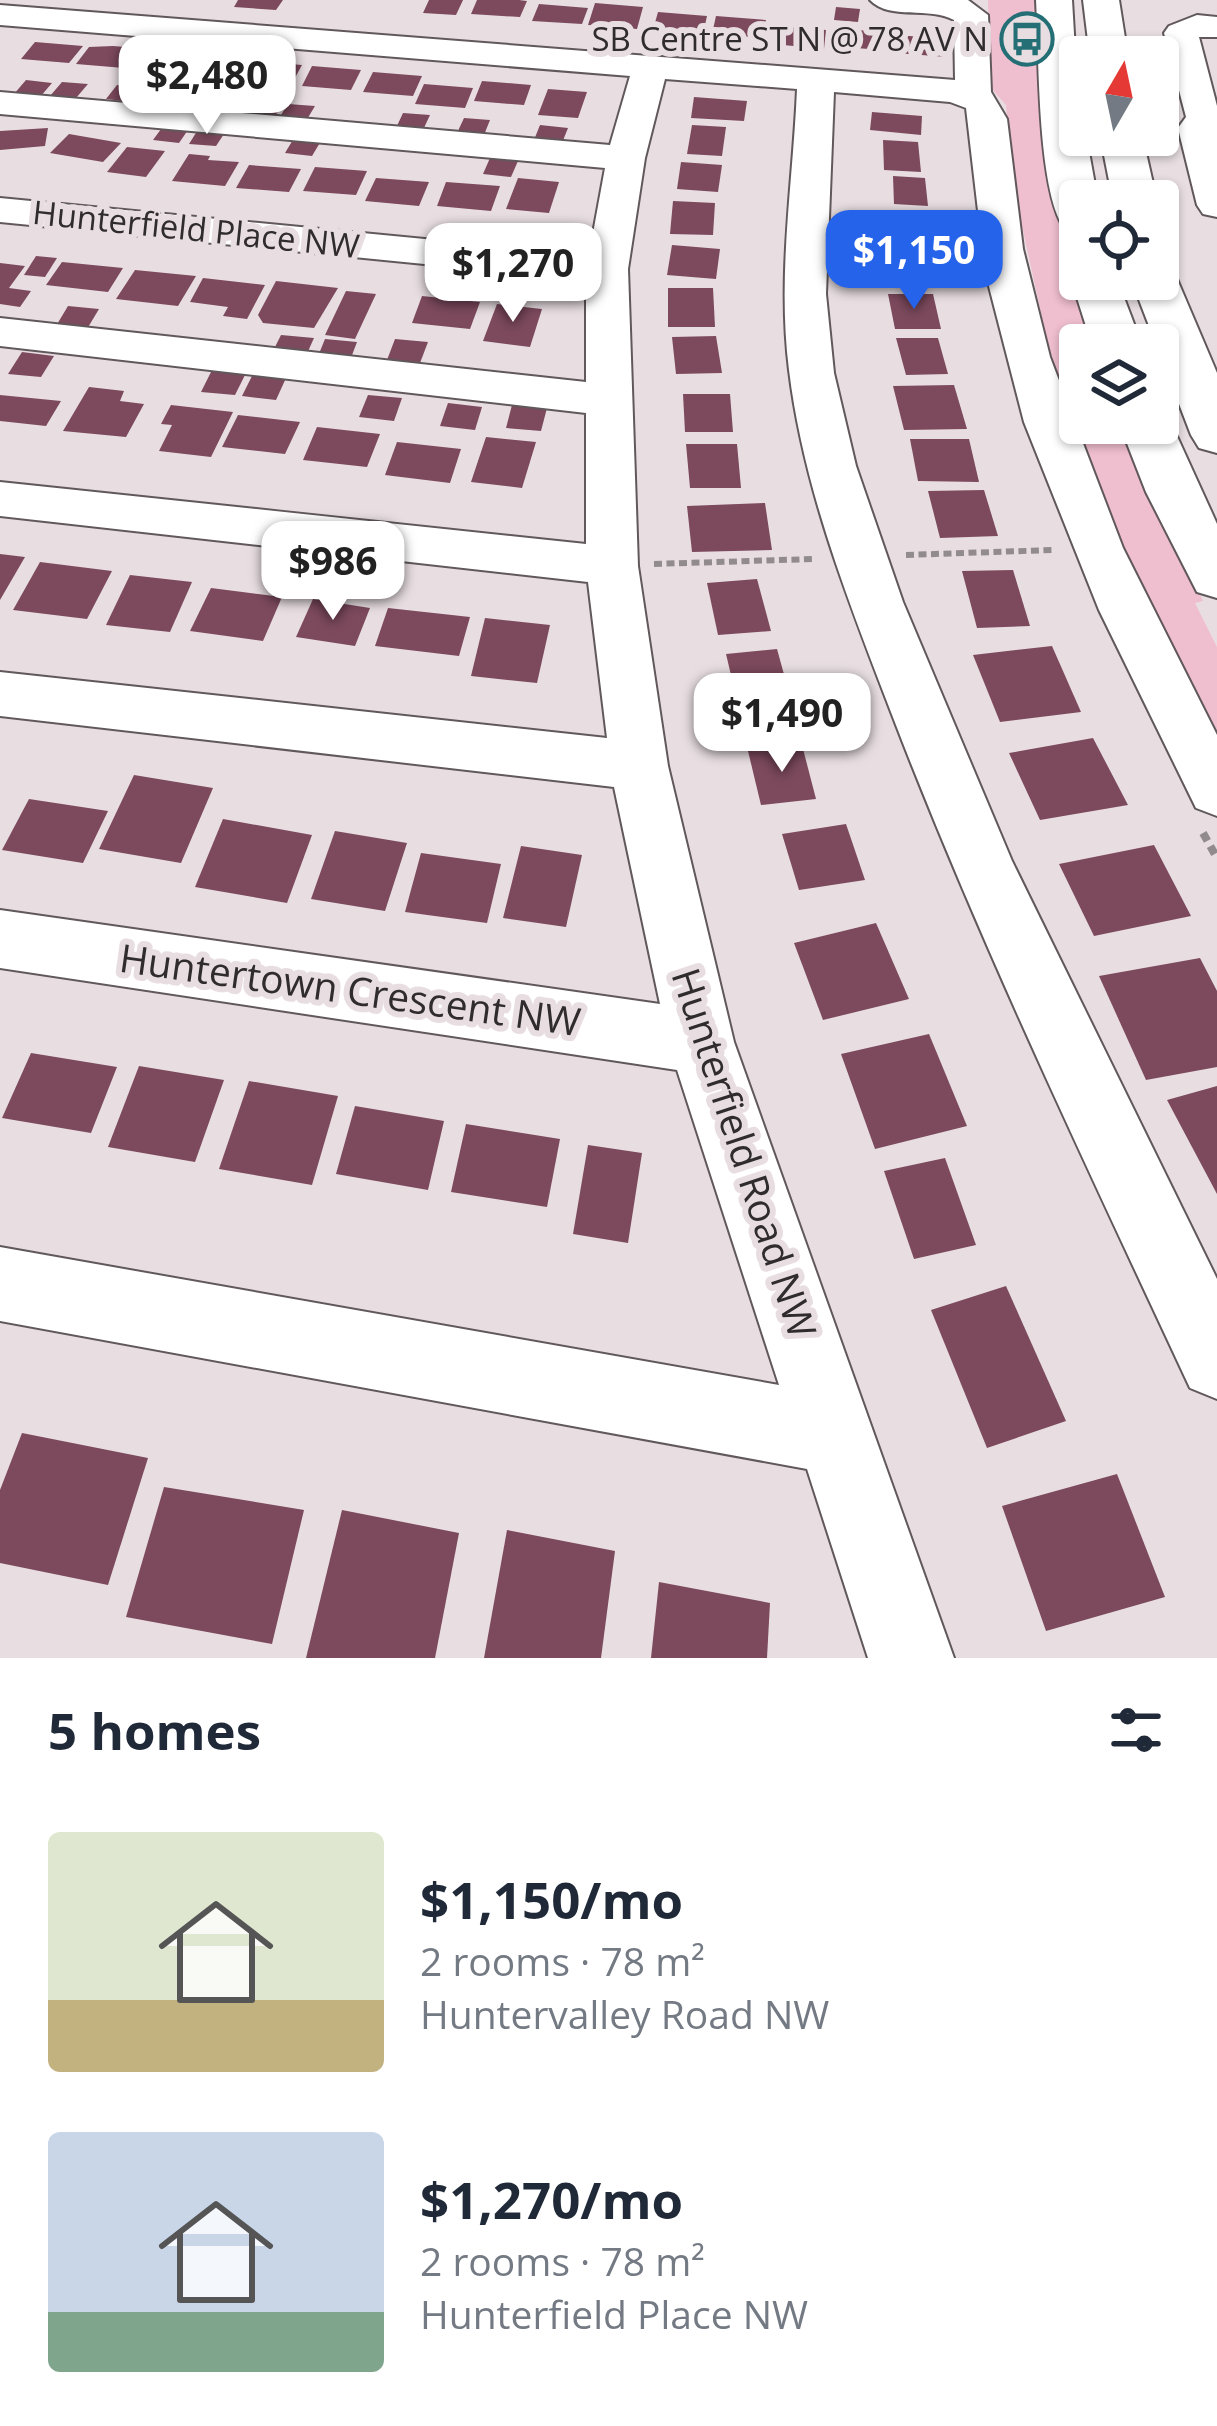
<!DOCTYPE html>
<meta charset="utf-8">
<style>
:root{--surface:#fff;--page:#f2f2f3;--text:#1f2937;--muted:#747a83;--accent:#2563eb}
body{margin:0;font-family:"Open Sans",sans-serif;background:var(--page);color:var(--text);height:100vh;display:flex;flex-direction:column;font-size:45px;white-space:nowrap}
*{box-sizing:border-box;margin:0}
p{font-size:39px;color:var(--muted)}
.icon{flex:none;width:66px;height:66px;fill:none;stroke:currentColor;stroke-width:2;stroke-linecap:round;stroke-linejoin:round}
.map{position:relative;height:1658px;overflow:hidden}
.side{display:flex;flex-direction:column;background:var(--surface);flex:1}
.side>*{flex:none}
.needle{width:78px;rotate:9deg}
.fabs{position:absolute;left:1059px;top:36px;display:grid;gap:24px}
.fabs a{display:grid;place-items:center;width:120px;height:120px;border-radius:12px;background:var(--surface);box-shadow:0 3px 9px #0004;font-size:60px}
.price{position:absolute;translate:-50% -102px;padding:0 27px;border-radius:24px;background:#fff;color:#222;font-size:39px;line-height:78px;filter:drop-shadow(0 3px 6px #0008)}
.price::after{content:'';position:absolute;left:50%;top:72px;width:36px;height:27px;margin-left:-18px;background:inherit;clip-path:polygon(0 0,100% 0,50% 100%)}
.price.selected{background:var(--accent);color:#fff}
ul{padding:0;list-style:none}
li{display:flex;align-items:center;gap:36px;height:300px;padding:0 48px}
li span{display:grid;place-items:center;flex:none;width:336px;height:240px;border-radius:12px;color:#555}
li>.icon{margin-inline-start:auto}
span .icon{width:144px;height:144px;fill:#fffc;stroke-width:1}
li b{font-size:51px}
h2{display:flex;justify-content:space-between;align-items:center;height:144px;padding:0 48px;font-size:51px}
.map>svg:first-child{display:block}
.green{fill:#efbecf}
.building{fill:#7c495d}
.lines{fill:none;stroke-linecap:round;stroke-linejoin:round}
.minor-casing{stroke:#60585b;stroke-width:4}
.major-casing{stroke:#60585b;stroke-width:4}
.path-far1{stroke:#928b8d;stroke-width:6;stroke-dasharray:8 4.5;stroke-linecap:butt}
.path{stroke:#928b8d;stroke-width:8;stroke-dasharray:9 6;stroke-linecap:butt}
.minor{fill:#fff;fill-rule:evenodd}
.major{fill:#fff;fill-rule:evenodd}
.labels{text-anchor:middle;stroke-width:12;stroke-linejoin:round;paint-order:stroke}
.far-poi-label{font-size:33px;fill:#302c2e;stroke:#e8dee1;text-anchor:end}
.far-street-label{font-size:33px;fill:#302c2e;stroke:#e8dee1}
.street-label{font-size:39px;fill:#302c2e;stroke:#e8dee1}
</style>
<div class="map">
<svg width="1217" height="1658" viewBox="0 0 1217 1658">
<rect width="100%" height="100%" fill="#e8dee1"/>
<path class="green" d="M 988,0 L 1038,0 C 1049,117 1056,233 1094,345 L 1080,345 L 1080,423 L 1122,423 L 1203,601 L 1195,603 L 1217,647 L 1217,735 L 1116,535 L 1050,354 L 1014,189 L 1006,105 L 990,87 Z"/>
<g class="building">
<polygon points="238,0 283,0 276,10 234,7"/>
<polygon points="429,0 463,0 456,15 423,13"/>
<polygon points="477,0 519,0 527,1 520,17 471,14"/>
<polygon points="595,3 643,7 637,29 588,25"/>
<polygon points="539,4 588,8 582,24 532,21"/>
<polygon points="836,7 860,9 858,22 834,20"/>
<polygon points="658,12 707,16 703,34 653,30"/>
<polygon points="716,16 766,20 762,38 712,34"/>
<polygon points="776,26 826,30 824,49 773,44"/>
<polygon points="833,28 883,32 881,50 831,46"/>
<polygon points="897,35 947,39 947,57 896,53"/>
<polygon points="35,42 83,46 69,63 21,59"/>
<polygon points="113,46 138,48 124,68 76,64 89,47"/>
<polygon points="146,50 193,54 179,75 131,71"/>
<polygon points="201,56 226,58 249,62 236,82 186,77"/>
<polygon points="255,61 302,65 291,85 243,81"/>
<polygon points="312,66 361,70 351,90 302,86"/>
<polygon points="373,72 422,76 413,96 363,92"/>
<polygon points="26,80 52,83 40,97 14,94"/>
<polygon points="482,81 531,85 524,105 474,101"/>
<polygon points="62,82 88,84 76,98 50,96"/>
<polygon points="424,84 473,88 465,108 415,104"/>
<polygon points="117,85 143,88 132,102 106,99"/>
<polygon points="548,89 587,92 578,118 538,115"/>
<polygon points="201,92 227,95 217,109 191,107"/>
<polygon points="694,97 747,101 744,121 691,118"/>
<polygon points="257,100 283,103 274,118 248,115"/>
<polygon points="288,104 315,106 306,121 279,118"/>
<polygon points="872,112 922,116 921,135 870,130"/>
<polygon points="403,113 430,115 423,130 396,128"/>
<polygon points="464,118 490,120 484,135 457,133"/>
<polygon points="164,125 190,127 179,143 153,140"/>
<polygon points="540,125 568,128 562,143 534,140"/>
<polygon points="692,125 726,127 722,156 687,154"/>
<polygon points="48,128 45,146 0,150 0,131"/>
<polygon points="199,128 226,131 216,146 189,144"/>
<polygon points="69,134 121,143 103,162 50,153"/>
<polygon points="294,138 321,141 312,156 285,153"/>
<polygon points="883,140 918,142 921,172 884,170"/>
<polygon points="127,147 165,151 146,177 107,172"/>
<polygon points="189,154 210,156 208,160 239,162 225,186 172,181"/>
<polygon points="490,158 518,161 511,177 483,174"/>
<polygon points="681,162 722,165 718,192 677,189"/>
<polygon points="249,165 301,169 289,192 236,188"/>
<polygon points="315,167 367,171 356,195 303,191"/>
<polygon points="893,176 925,178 928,206 894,204"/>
<polygon points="376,178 429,182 419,206 365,201"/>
<polygon points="518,178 559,182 549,213 506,209"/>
<polygon points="446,182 500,186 491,211 437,206"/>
<polygon points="673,201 715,203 713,235 670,234"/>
<polygon points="894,211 926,213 929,246 895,244"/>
<polygon points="672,245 720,249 716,279 667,275"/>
<polygon points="887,252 930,252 937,286 893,285"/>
<polygon points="36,256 57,258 45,277 24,275"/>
<polygon points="62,262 123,268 108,292 46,285"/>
<polygon points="0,263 25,266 9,288 31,291 20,307 0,304"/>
<polygon points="135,270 196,276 178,306 116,299"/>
<polygon points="203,278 265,285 247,319 223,316 228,307 190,302"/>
<polygon points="276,281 338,288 314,328 263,323 258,315"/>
<polygon points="668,288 713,288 715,327 668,327"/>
<polygon points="346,291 376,294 355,339 325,335"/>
<polygon points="888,294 933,294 941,329 895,329"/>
<polygon points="422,296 480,302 470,329 412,323"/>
<polygon points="497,304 542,309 530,347 483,341"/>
<polygon points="68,306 99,309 87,329 56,326"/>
<polygon points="281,335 314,338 305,358 271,355"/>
<polygon points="716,336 722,373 676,374 672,337"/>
<polygon points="896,338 938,338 948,374 906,375"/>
<polygon points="325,339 357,342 349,363 316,361"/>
<polygon points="395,339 428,342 420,363 387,360"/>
<polygon points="22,352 54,356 41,377 8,374"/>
<polygon points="212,370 246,373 235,395 201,392"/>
<polygon points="253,374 286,378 276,400 242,396"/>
<polygon points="954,385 967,429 904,430 893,386"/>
<polygon points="89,387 124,391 120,401 144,404 126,437 63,431"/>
<polygon points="683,394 730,394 733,432 685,432"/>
<polygon points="0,395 61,401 46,426 0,421"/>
<polygon points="368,395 402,398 394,421 359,417"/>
<polygon points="448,403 482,407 475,430 440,426"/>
<polygon points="171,405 233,412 211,457 159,451 172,425 161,424"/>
<polygon points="512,405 547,408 541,431 506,428"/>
<polygon points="238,415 300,422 285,454 222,447"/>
<polygon points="317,427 380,434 367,467 303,460"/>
<polygon points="486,437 536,442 522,488 471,482"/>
<polygon points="910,439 969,439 979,482 918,481"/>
<polygon points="397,442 461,449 450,483 385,475"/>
<polygon points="686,444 737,444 741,488 690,488"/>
<polygon points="984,490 998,536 940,538 928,491"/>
<polygon points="765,503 772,550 692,552 687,506"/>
<polygon points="0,554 25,557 0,600"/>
<polygon points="40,562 112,571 87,619 13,610"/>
<polygon points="1013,570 1030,626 977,628 962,571"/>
<polygon points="130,575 192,582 170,632 106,625"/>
<polygon points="757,579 771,631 718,635 707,583"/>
<polygon points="211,588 282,597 263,641 190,631"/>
<polygon points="313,599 370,608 355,646 296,637"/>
<polygon points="388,608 470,617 459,656 375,646"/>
<polygon points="485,618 550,625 537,683 471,676"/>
<polygon points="1052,646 1081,712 1000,722 973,655"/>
<polygon points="777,649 798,725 744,730 726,654"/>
<polygon points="1093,738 1128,805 1040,820 1009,753"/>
<polygon points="802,745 816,799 761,805 748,751"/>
<polygon points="134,775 213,788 181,863 99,849"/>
<polygon points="29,799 108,811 83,863 2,850"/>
<polygon points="223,819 312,835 287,903 195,887"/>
<polygon points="846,824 865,880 799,890 782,834"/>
<polygon points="335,831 407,843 385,911 311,899"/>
<polygon points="1154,845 1191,916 1094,936 1059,864"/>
<polygon points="521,846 582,855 566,927 503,918"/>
<polygon points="421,853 501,864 487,923 405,912"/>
<polygon points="876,923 909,999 823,1020 794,943"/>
<polygon points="1200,958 1217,991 1217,1067 1146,1080 1099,976"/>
<polygon points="929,1034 967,1126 875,1149 841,1054"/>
<polygon points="31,1053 117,1067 91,1133 2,1118"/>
<polygon points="139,1066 224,1080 195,1162 108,1147"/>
<polygon points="249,1081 338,1096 312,1185 219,1169"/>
<polygon points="1217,1086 1217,1194 1167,1100"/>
<polygon points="355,1106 444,1121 428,1190 336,1174"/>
<polygon points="466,1124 560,1139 547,1207 451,1192"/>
<polygon points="588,1145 642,1153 628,1243 573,1234"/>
<polygon points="945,1158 976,1245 914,1259 884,1171"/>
<polygon points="1006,1286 1066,1421 987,1448 931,1310"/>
<polygon points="22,1433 148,1458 108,1585 0,1563 0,1490"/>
<polygon points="1117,1474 1165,1597 1046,1631 1002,1506"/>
<polygon points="164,1487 304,1510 272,1644 126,1617"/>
<polygon points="342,1510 459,1533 435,1658 306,1658"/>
<polygon points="507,1530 615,1551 601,1658 484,1658"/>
<polygon points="659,1582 770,1603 767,1658 651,1658"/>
</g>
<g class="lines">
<g class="minor-casing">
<g id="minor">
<path d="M 870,0 L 968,0 L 988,15 L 991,92 L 1007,119 L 1023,249 L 1050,357 L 1123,548 L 1217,735 L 1217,816 L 1196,808 L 1099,610 L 1024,422 L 985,271 L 966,108 L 950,102 L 834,92 L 826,294 L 834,373 L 856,466 L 903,602 L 1012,861 L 1217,1279 L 1217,1399 L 1190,1388 C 1088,1169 983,950 896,725 C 852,610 804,493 789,370 C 777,275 793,184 797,89 L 665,79 L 645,158 L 628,269 L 638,566 L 668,766 L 734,1042 L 954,1658 L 868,1658 L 807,1469 L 0,1321 L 0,1247 L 779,1385 L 677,1070 L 0,968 L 0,910 L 660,1004 L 614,787 L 0,716 L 0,672 L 607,738 L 588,582 L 0,516 L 0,482 L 586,544 L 586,413 L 0,346 L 0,318 L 586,382 L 586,280 L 0,222 L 0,198 L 589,255 L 605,168 L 0,114 L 0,92 L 610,145 L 630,76 L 0,25 L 0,5 L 955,80 L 954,20 C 929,6 890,21 870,0 Z"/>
<polygon points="1197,15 1217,17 1217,37 1199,37 1217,106 1217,217 1203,214 1197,205 1178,128 1186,117 1164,33 1169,26"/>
</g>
</g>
<g class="major-casing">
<g id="major">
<path d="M 1036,0 L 1072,0 L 1080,135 L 1086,135 L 1098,201 L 1080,201 L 1080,232 L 1064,228 C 1037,189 1039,53 1036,0 Z"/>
<polygon points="1083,0 1119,0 1128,57 1090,57"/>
<polygon points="1100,135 1142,135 1157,201 1113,201"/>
<polygon points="1158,266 1171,269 1177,279 1217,373 1217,453 1199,448 1191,435 1131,279 1158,279"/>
<polygon points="1080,268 1080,279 1117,279 1142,345 1092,345 1071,279"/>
<polygon points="1158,409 1171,423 1217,524 1217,598 1197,592 1146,492 1119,423 1158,423"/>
</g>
</g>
<g class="path-far1">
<polyline points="906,555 1052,550"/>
<polyline points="654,564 813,559"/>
</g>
<polyline class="path" points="1203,833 1217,858"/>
<use href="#minor" class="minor"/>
<use href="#major" class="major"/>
</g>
<defs>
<g id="bus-ring" transform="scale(2.7)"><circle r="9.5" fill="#e8dee1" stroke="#246f76" stroke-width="1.5"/><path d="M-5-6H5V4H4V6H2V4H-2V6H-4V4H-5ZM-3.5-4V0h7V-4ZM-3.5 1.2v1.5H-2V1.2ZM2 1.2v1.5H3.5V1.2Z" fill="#246f76"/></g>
</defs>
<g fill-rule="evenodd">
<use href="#bus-ring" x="1027" y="39"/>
</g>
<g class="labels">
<g class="far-poi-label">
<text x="988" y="51">SB Centre ST N @ 78 AV N</text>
</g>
<g class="far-street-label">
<text transform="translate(196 229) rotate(6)" y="12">Hunterfield Place NW</text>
</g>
<g class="street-label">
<text transform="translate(350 990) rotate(8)" y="14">Huntertown Crescent NW</text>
<text transform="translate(744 1153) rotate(72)" y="14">Hunterfield Road NW</text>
</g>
</g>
</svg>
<div class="fabs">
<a><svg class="needle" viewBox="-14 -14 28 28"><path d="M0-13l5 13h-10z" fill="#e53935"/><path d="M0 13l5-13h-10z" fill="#747a83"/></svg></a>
<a><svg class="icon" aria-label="locate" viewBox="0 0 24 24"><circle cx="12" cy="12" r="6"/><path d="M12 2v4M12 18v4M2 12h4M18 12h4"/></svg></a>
<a><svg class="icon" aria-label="layers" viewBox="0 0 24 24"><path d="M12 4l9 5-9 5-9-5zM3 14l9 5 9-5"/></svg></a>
</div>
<b class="price" style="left:207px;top:137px">$2,480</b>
<b class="price selected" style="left:914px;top:312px">$1,150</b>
<b class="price" style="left:513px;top:325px">$1,270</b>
<b class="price" style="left:333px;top:623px">$986</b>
<b class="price" style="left:782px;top:775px">$1,490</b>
</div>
<section class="side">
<h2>5 homes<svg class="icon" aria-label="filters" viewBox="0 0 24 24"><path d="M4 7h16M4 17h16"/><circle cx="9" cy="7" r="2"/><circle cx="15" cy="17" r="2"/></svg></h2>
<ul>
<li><span style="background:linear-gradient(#dfe7d0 70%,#c2b280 0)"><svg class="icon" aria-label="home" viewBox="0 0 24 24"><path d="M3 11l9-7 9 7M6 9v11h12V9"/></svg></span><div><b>$1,150/mo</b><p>2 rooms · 78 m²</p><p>Huntervalley Road NW</p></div></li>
<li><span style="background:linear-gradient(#c9d6e8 75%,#7fa58c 0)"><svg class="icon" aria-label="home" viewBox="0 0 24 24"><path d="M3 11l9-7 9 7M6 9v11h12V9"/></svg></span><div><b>$1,270/mo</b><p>2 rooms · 78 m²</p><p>Hunterfield Place NW</p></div></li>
</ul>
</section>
